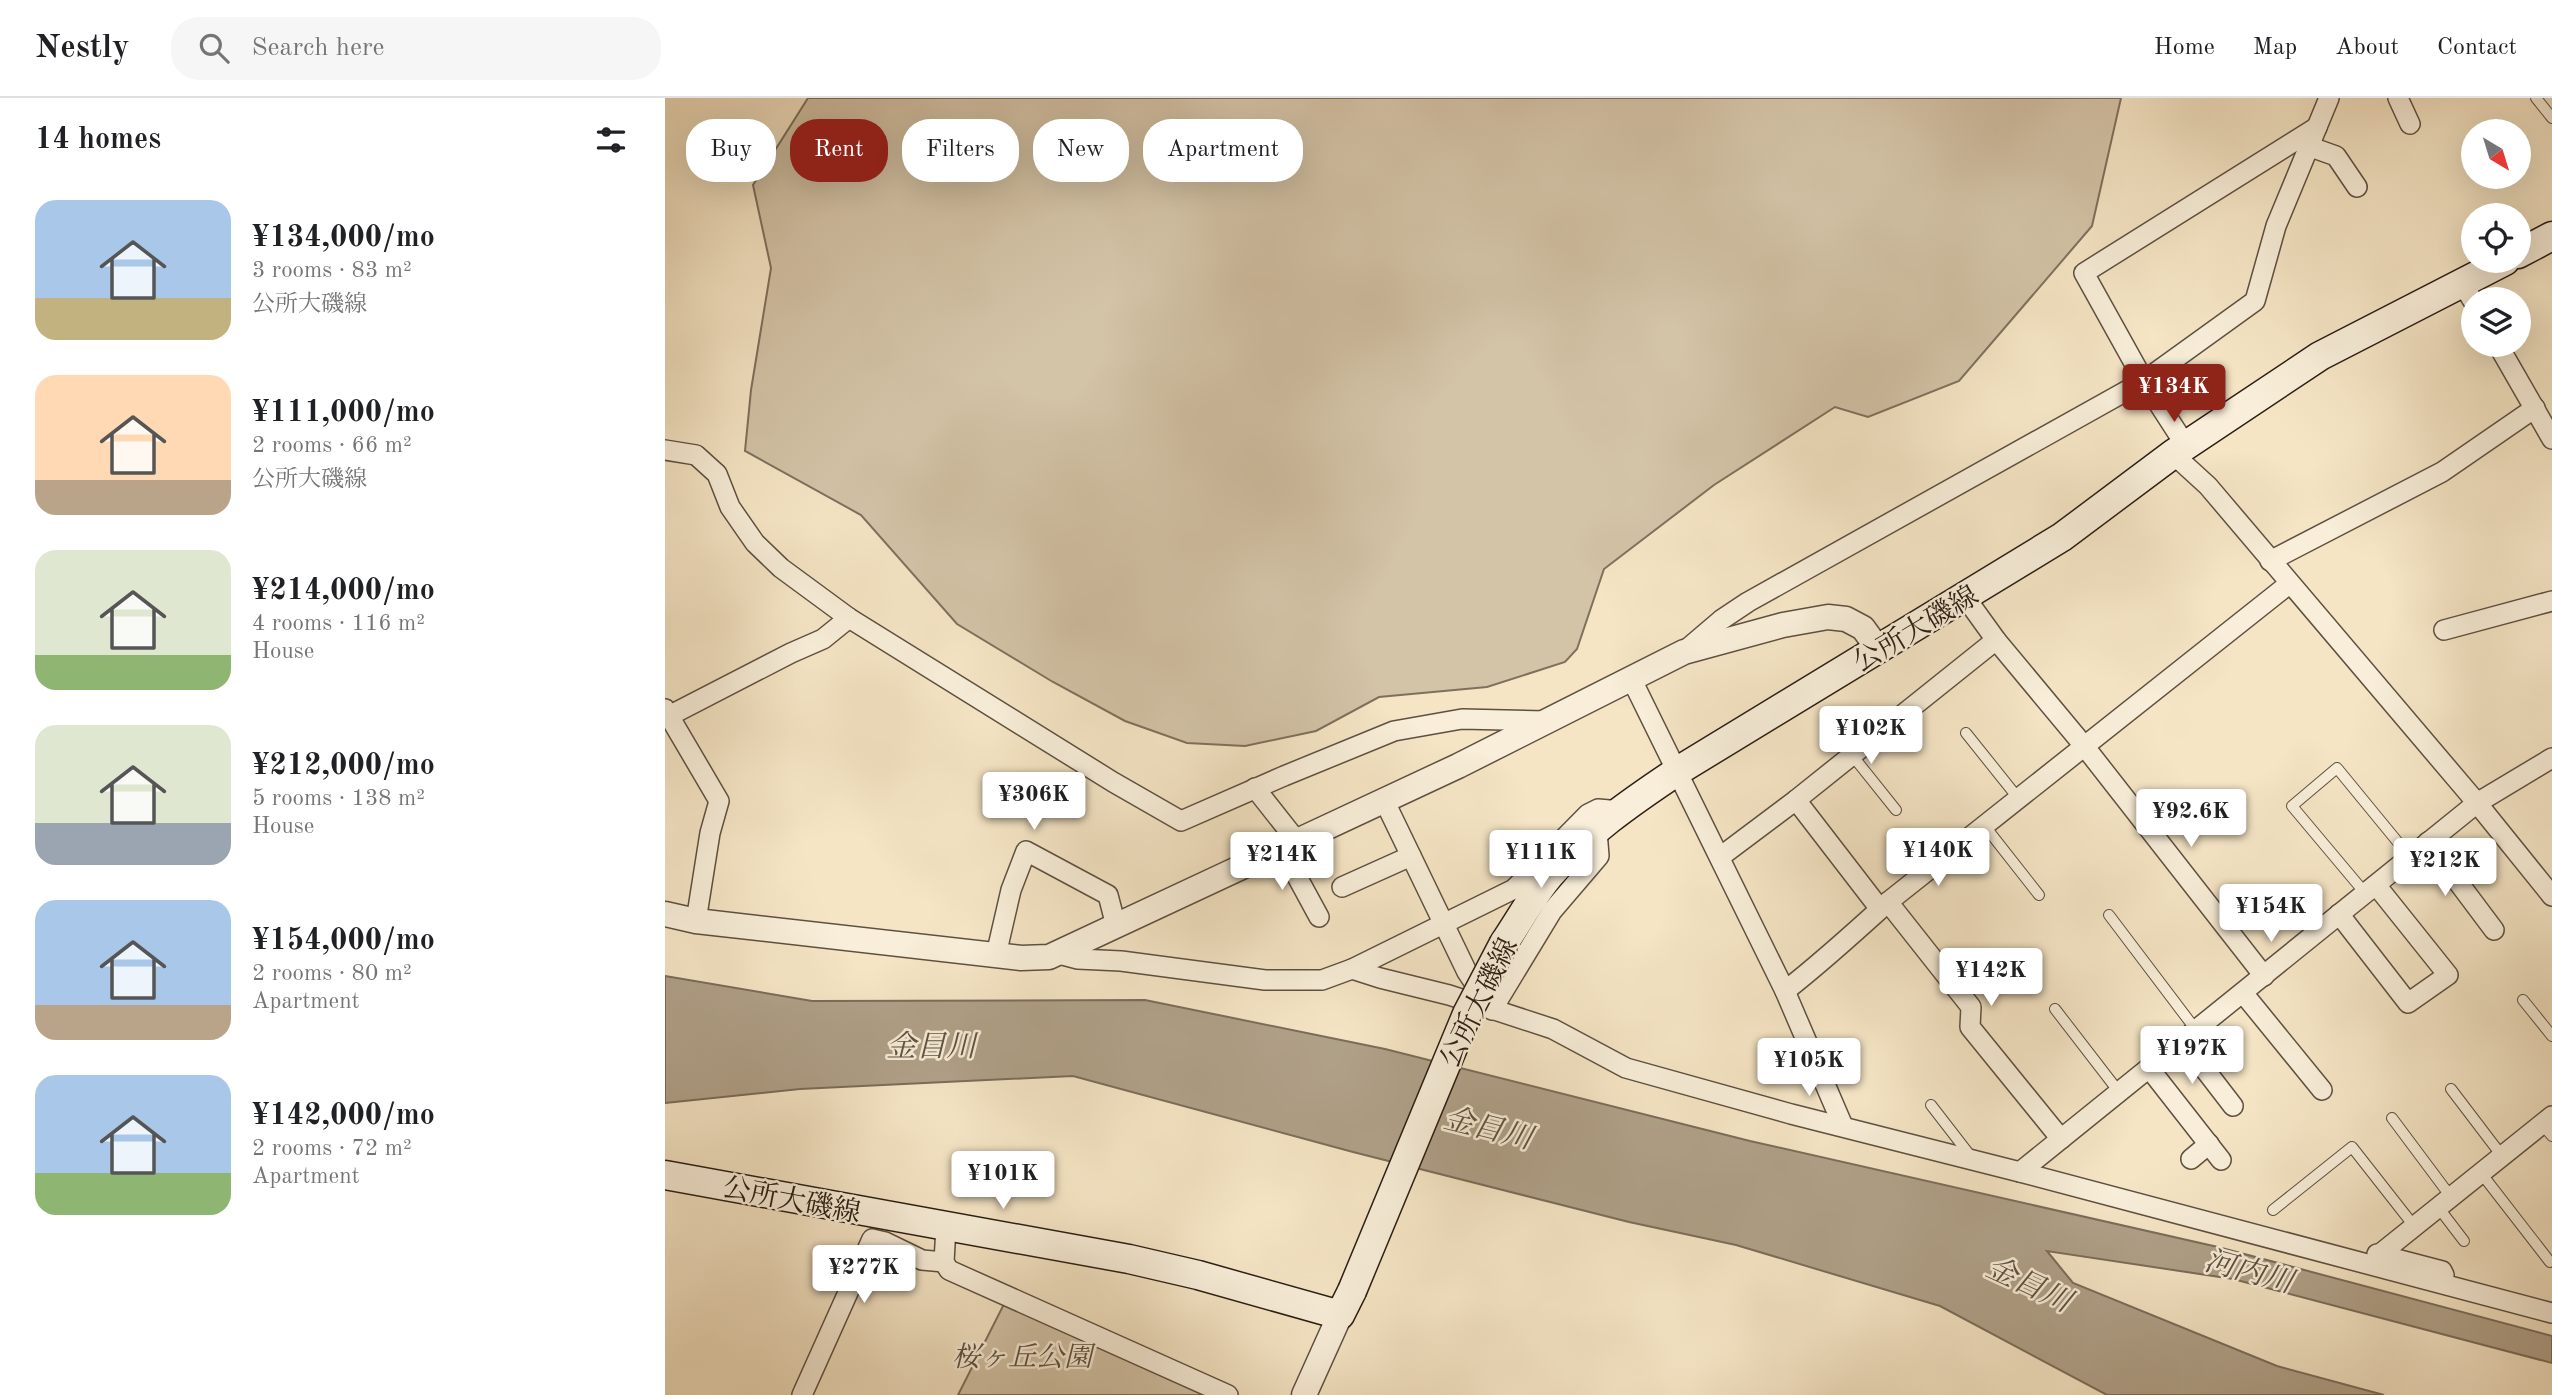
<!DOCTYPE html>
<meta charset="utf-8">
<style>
:root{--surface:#fff;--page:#f6f6f6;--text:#202124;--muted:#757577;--line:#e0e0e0;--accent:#8f2418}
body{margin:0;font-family:"Old Standard TT","Noto Serif JP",serif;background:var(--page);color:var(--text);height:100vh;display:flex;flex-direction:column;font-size:26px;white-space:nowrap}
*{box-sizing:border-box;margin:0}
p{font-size:23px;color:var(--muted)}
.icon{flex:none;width:38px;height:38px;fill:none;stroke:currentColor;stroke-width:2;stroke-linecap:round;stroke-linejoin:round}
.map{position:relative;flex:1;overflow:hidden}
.details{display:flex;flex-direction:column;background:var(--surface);width:665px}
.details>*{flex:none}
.top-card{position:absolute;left:21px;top:21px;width:665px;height:63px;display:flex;gap:14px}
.needle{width:46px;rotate:142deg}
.tools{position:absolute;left:1796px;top:21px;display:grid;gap:14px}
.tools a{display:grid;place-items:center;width:70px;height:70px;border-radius:50%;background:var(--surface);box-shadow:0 7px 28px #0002;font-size:35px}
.price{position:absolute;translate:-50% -60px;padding:0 16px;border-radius:7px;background:#fff;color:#222;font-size:23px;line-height:46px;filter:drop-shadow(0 2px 4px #0008)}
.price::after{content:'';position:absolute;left:50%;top:42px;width:21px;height:16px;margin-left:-10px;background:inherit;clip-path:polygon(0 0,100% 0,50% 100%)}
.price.on{background:var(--accent);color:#fff}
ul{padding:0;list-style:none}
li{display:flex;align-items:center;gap:21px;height:175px;padding:0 35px}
li span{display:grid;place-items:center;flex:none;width:196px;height:140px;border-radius:21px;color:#555}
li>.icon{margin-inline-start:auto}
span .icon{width:84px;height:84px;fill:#fffc;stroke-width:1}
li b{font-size:30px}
h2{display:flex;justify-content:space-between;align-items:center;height:84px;padding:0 35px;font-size:30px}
.chip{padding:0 24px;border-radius:28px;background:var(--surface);box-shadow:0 7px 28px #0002;font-size:24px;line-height:63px}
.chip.on{background:var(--accent);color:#fff}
header{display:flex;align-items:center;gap:42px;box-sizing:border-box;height:98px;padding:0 35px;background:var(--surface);border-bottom:2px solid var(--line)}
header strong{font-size:33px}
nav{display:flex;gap:38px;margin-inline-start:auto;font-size:24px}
.search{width:490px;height:63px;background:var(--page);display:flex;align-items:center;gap:18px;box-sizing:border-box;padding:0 24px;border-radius:28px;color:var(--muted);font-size:26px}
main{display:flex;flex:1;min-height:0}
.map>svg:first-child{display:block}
.green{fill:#d3c3a7;stroke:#7f705e;stroke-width:2}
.water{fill:#b0a189;stroke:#7b6d5b;stroke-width:2}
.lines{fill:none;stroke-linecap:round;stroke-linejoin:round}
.service-casing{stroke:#5e5041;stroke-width:12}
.minor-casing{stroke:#5e5041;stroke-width:22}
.tertiary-casing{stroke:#5e5041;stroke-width:27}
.secondary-casing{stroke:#2b1e15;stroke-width:31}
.service{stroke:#f8eed9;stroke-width:10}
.minor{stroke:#f8eed9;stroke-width:19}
.tertiary{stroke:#f8eed9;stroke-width:24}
.secondary{stroke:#f8eed9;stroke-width:28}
.secondary-bridge-casing{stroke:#2b1e15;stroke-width:31;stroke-linecap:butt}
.secondary-bridge{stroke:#f8eed9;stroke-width:28}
.labels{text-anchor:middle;stroke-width:5;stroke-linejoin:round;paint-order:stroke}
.street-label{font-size:28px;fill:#2b1e15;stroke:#f8eed9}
.park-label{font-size:28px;font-style:italic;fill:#5d5041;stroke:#f8eed9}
.water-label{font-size:30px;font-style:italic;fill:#605243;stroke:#f8eed9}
</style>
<header>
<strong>Nestly</strong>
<div class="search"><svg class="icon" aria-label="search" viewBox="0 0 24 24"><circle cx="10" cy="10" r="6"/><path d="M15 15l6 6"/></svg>Search here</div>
<nav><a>Home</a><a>Map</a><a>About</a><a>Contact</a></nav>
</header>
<main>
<section class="details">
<h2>14 homes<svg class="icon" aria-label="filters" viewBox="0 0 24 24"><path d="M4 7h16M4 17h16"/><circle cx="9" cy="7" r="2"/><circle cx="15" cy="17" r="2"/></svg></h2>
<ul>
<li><span style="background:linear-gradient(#a9c7e8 70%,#c2b280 0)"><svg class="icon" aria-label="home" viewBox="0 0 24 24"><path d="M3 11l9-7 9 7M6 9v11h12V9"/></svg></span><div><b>¥134,000/mo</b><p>3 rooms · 83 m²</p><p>公所大磯線</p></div></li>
<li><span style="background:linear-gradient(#ffd9b3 75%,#b9a48a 0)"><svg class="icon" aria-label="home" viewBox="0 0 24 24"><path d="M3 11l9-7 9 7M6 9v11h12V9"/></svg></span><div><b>¥111,000/mo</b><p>2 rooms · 66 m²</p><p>公所大磯線</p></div></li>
<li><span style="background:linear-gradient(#dfe7d0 75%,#8fb573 0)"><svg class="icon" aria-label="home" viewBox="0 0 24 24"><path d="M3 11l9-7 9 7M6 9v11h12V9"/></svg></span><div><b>¥214,000/mo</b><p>4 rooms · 116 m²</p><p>House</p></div></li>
<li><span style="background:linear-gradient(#dfe7d0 70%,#9aa5b1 0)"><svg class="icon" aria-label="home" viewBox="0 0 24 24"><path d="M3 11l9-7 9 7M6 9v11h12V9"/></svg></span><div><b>¥212,000/mo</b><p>5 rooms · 138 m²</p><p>House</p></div></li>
<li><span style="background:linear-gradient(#a9c7e8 75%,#b9a48a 0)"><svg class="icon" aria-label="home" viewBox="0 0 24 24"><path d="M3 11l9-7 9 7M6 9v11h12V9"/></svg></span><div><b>¥154,000/mo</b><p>2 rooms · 80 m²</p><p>Apartment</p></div></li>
<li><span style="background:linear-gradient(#a9c7e8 70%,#8fb573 0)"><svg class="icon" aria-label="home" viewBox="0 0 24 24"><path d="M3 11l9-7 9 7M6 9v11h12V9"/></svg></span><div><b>¥142,000/mo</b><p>2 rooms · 72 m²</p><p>Apartment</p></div></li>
</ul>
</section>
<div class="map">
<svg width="1887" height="1297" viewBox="0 0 1887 1297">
<rect width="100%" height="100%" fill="#f5e5c5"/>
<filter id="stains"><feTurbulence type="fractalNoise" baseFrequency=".00286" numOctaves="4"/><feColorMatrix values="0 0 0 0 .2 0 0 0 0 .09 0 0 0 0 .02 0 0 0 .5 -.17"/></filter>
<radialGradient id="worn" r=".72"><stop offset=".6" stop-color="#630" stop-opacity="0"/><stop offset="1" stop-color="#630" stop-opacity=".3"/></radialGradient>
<g class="green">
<polygon points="143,0 1456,0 1427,128 1294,283 1203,319 1170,309 1049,387 939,471 912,551 900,564 822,589 714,599 651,633 580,648 522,645 460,623 388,584 292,526 196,417 80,353 86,292 106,170 88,87"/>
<polygon points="339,1206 542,1297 293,1297"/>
</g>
<polygon class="water" points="0,878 147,903 480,902 720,951 1085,1043 1553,1149 1887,1238 1887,1265 1568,1181 1382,1153 1408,1185 1612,1268 1719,1297 1442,1297 1275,1208 1071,1147 964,1124 688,1054 408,978 135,991 0,1005"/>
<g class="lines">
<g class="service-casing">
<g id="service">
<polyline points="1871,0 1887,20"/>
<polyline points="1301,635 1353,700"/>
<polyline points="1187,657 1231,712"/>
<polyline points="1319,727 1374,797"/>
<polyline points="1700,795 1627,708 1672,670 1745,759"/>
<polyline points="1444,817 1531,932"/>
<polyline points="1858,902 1887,938"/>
<polyline points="1390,911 1454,994"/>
<polyline points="1786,991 1837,1058"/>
<polyline points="1266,1007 1307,1060"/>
<polyline points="1727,1020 1786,1099"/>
<polyline points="1877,1026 1887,1038"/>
<polyline points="1816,1075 1885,1164"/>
<polyline points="1773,1109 1799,1143"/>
<polyline points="1608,1112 1687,1049 1749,1128"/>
</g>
</g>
<g class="minor-casing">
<g id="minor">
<polyline points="1733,0 1745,26"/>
<polyline points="1643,48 1671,58 1692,89"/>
<polyline points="1797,185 1808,203"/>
<polyline points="1833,247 1887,341"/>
<polyline points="1521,348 1479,283 1419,175 1652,29"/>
<polyline points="0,352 31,357 52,376 65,409 90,445 116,470 184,520 448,684 516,723 619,678 729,633 797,621 880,623"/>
<polyline points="1508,356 1543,388 1812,705 1887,798"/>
<polyline points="1605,463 1777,374 1870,310"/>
<polyline points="1300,499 1331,542 1420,649 1599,878"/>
<polyline points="1779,532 1887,503"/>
<polyline points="1022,551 1056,522 1083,504 1479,283 1590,203 1611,128 1664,0"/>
<path d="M 966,580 L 1120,893 C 1156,865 1189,835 1223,804 L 1624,486"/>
<polyline points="0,611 54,703 45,735 31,823"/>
<polyline points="0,620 126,555 158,541 184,520"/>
<polyline points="590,690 631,742"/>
<polyline points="719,702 802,874 827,912 887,813 934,758 932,733"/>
<polyline points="1131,702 1215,811"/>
<polyline points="1763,744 1829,832"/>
<polyline points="616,749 654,819"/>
<polyline points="1055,759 1131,702 1331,542"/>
<polyline points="677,789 746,758"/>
<polyline points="1223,804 1306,909 1305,929 1396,1041"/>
<polyline points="1674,816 1743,905 1783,877 1711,787"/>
<polyline points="394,856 413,861 456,863 600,882 657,882 687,871 715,880 784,897 888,931 961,970 1126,1016 1355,1074 1887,1215"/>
<polyline points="331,857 346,792 361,753 443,797 451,828"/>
<polyline points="687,871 849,791 923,716 933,711 956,713"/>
<polyline points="1120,893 1178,1028"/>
<polyline points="1578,895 1657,992"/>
<polyline points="1518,943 1568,1008"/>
<polyline points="1484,970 1556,1062"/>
<polyline points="1526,1061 1544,1046"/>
<polyline points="1355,1074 1812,705 1887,660"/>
<polyline points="281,1129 279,1164 284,1172 563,1297"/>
<polyline points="1712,1156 1777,1173 1779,1177"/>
<polyline points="1715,1156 1887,1018"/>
<polyline points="137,1297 207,1141 220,1144 257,1162 279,1164"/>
</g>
</g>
<g class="tertiary-casing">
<g id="tertiary">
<polyline points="0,816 31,823 356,860 384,859 793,668 1019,554 1118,527 1163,519 1181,521 1198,530 1214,552"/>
<polyline points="639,1297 675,1217"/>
</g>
</g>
<g class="secondary-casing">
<g id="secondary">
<polyline points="1853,156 1887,138"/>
<path d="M 839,845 C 854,823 868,797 885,777 C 920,736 966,704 1011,674 L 1397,439 L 1508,356 L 1655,258 L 1840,163"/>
<polyline points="0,1077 464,1161 533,1177 675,1217 687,1193"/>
</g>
</g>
<use href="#service" class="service"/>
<use href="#minor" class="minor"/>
<use href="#tertiary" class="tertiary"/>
<use href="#secondary" class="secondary"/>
<g class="secondary-bridge-casing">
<polyline id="secondary-bridge" points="687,1193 802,916 839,845"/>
</g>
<use href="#secondary-bridge" class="secondary-bridge"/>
</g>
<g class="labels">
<g class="street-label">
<text transform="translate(1250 530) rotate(-31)" y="10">公所大磯線</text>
<text transform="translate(813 904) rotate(-64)" y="10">公所大磯線</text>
<text transform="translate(127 1101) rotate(11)" y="10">公所大磯線</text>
</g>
<g class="park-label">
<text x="357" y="1268">桜ヶ丘公園</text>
</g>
<g class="water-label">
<text x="266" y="958">金目川</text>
<text transform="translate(823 1030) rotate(14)" y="10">金目川</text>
<text transform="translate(1584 1173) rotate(15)" y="10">河内川</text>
<text transform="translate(1364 1186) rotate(25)" y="10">金目川</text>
</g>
</g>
<rect width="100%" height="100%" filter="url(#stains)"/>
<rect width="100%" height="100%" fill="url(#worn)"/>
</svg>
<div class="tools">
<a><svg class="needle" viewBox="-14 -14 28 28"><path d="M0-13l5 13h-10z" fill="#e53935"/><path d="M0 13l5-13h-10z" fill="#757577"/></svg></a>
<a><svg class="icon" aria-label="locate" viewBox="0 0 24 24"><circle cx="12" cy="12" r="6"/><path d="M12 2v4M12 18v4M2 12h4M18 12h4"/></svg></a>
<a><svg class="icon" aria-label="layers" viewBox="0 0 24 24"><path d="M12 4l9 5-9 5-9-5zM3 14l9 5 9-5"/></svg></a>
</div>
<b class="price on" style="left:1509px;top:326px">¥134K</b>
<b class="price" style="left:1206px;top:668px">¥102K</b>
<b class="price" style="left:369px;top:734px">¥306K</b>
<b class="price" style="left:1526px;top:751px">¥92.6K</b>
<b class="price" style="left:1273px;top:790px">¥140K</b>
<b class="price" style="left:876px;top:792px">¥111K</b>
<b class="price" style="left:617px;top:794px">¥214K</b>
<b class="price" style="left:1780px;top:800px">¥212K</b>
<b class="price" style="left:1606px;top:846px">¥154K</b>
<b class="price" style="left:1326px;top:910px">¥142K</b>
<b class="price" style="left:1527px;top:988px">¥197K</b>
<b class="price" style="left:1144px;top:1000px">¥105K</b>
<b class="price" style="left:338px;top:1113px">¥101K</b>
<b class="price" style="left:199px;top:1207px">¥277K</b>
<div class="top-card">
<a class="chip">Buy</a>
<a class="chip on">Rent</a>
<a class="chip">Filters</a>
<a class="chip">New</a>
<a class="chip">Apartment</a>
</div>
</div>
</main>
